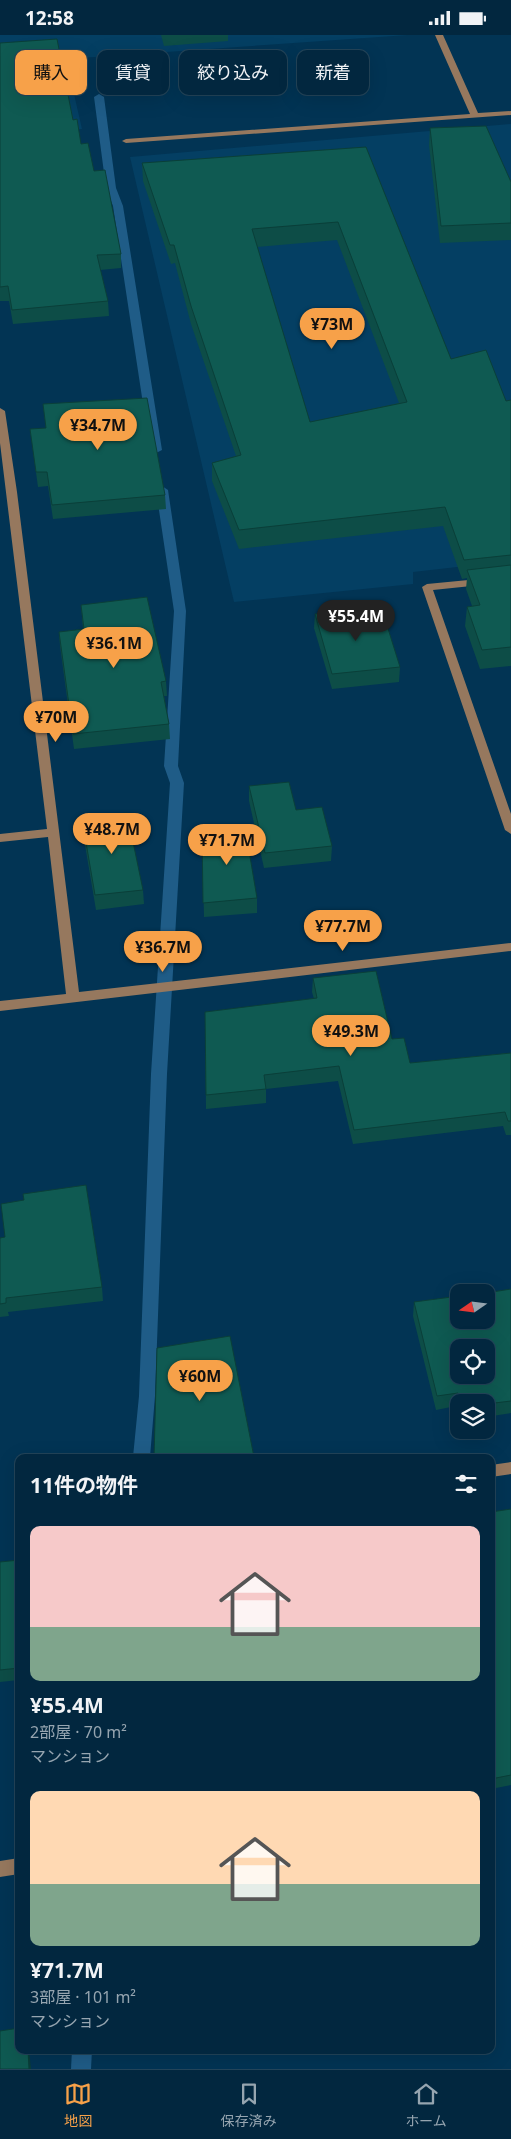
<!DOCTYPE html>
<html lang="ja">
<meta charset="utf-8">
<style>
:root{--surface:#02273f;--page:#0c2f46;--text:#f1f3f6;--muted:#96a5b0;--line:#234459;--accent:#f7a149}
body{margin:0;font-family:"Noto Sans","Noto Sans JP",sans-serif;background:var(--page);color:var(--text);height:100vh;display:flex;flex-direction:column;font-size:19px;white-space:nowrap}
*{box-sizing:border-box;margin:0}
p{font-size:16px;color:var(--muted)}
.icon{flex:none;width:28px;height:28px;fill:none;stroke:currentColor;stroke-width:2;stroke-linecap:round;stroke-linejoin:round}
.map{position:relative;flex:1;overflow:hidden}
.panel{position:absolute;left:15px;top:1419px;width:480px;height:600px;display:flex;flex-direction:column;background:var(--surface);border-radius:10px;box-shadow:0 5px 20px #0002,0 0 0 1px var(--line)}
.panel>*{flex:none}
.banner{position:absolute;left:15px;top:15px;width:481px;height:45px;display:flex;gap:10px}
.needle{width:32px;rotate:256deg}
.buttons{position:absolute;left:450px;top:1249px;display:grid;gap:10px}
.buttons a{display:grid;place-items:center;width:45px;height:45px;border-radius:10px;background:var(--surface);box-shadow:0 5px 20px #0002,0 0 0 1px var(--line);font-size:25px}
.price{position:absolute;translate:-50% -42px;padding:0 11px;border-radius:18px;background:var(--accent);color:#111;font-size:16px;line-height:32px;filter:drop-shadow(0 1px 2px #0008)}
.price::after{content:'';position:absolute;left:50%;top:30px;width:15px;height:11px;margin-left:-8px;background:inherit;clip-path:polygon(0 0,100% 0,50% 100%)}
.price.selected{background:#222;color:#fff}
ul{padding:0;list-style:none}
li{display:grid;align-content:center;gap:10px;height:265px;padding:0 15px}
li span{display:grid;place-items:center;height:155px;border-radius:10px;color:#555}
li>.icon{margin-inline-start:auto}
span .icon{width:90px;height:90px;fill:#fffc;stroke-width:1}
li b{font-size:21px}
h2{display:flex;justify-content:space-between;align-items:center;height:60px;padding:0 15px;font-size:21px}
.pill{padding:0 18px;border-radius:10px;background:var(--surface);box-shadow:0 5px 20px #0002,0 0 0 1px var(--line);font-size:18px;line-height:45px}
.pill.selected{background:var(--accent);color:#111}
.status{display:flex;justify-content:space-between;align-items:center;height:35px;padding:0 25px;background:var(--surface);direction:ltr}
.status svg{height:14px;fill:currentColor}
.tab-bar{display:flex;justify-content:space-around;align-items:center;height:70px;border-top:1px solid var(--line);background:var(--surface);font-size:14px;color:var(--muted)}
.tab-bar a{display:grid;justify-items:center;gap:2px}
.tab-bar .selected{color:var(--accent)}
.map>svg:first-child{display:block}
.built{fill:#043f63}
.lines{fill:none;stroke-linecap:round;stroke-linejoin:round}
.stream{fill:#1f5c87;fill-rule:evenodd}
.minor{fill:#96785e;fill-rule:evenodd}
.wall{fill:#0d4d47;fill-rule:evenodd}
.shaded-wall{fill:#0a3f39}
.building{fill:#0f5a52;stroke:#0a3f39;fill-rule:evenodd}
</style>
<div class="status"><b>12:58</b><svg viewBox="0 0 49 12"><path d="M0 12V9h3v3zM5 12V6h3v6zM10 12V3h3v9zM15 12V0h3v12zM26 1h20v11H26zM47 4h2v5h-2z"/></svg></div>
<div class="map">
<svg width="511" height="2034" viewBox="0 0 511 2034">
<rect width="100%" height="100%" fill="#023454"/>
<g class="built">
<polygon points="0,0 408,0 66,24 82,94 0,101"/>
<polygon points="511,89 511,526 413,537 413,549 234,567 130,122"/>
</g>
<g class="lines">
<g class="stream">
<polygon points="99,59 104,62 116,153 123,171 162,415 156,418 150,415 113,171 106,153 94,62"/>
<polygon points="162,451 168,455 186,576 178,731 184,748 167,1039 155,1361 150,1422 133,1422 139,1361 151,1039 170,748 164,731 174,576 156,455"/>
<polygon points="72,2015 92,2015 91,2034 71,2034"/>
</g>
<g class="minor">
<polygon points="435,0 443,0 478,78 511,76 511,80 126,108 122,106 126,104 470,79"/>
<polygon points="0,373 5,376 17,457 79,957 511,908 511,916 0,976 0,966 66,959 48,802 0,807 0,799 47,794 0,408"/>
<polygon points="511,541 511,547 433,555 511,779 511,799 505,795 422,552 427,549"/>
<polygon points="511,1427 511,1439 491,1442 491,1430"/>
<polygon points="19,1823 19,1839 0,1842 0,1826"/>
</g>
</g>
<g class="wall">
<polygon points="161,0 228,0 228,6 164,11"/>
<polygon points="0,8 73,85 81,109 94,136 121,219 121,233 100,235 108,266 109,281 13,289 9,266 0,266"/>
<polygon points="430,93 511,147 511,205 440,208 429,110"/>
<path d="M 366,112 L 451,324 L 506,366 L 511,365 L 511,631 L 480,634 L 465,591 L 467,572 L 472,571 L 466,554 L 467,543 L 462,544 L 443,491 L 239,514 L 212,446 L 212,428 L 236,421 L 191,289 L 175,228 L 171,229 L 143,146 L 142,128 ZM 337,205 L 399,368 L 310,387 L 257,212 Z"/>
<polygon points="43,369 165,460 166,474 53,484 48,451 38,452 30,394 46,393"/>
<polygon points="81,570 166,646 167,661 164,661 169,689 170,704 74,714 60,611 59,597 83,594"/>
<polygon points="315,579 372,585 400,632 399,647 332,654 314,593"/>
<polygon points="249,751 296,775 332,811 331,826 264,833 249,766"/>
<polygon points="82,784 143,855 144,869 96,875 83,798"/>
<polygon points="202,796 257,863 257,878 204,882"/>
<polygon points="313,943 392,1004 410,1028 511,1018 511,1100 506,1100 503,1091 353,1109 338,1046 266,1054 266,1068 206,1074 205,977 314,964 312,957"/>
<polygon points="0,1203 102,1252 103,1266 8,1277 9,1281 0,1282"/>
<polygon points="511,1254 511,1378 486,1382 486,1368 459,1368 459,1380 456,1371 436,1375 413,1281 414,1267"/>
<polygon points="511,1474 511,1750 491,1754 491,1477"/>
<polygon points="19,1525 19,1645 0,1647 0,1527"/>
</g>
<polygon class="shaded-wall" points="28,2015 29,2015 31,2034 29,2034"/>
<g class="building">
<polygon points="57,4 73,85 77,84 81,109 88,108 94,136 105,135 121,219 97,220 108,266 12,275 8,251 0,252 0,8"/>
<polygon points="486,91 511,147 511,188 441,191 430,93"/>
<path d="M 366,112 L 451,324 L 486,315 L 506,366 L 511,365 L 511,520 L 464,525 L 445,472 L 239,495 L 212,428 L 241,420 L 191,271 L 174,210 L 170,210 L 142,128 ZM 338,187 L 407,367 L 310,387 L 252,194 Z"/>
<polygon points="147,363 165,460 52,470 47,437 36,437 30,394 46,393 43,369"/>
<polygon points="511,530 511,612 482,615 467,572 480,570 467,535"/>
<polygon points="147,562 166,646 161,647 169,689 73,699 59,597 84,594 81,570"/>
<polygon points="368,574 372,585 385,584 400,632 332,639 315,579"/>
<polygon points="289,747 296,775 322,772 332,811 265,818 249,751"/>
<polygon points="127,778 143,855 95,860 82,784"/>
<polygon points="245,792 257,863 203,868 202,796"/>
<polygon points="376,936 392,1004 404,1003 410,1028 511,1018 511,1086 508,1086 505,1077 354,1095 339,1031 264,1040 266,1054 206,1060 205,977 317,963 313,943"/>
<polygon points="86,1150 102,1252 6,1263 6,1268 0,1269 0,1203 5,1202 1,1169 24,1165 23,1159"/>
<path d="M 511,1254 L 511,1366 L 486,1369 L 486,1368 L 461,1368 L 458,1358 L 437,1361 L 414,1267 L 459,1261 L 459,1285 L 486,1285 L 486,1258 ZM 459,1312 L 486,1312 L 486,1340 L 459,1340 Z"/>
<polygon points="230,1301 254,1422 154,1422 157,1313"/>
<polygon points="511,1474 511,1740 491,1744 491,1477"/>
<polygon points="19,1525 19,1633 0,1635 0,1527"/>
<polygon points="19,1993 19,2015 28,2015 29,2034 0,2034 0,1996"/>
</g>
</svg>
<div class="buttons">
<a><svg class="needle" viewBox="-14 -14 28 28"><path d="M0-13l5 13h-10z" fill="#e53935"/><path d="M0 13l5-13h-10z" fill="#96a5b0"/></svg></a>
<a><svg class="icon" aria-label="locate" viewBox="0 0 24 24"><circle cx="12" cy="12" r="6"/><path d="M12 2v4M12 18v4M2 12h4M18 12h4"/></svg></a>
<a><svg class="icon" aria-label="layers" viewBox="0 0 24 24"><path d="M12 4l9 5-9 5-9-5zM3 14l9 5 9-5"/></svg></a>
</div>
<b class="price" style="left:332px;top:315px">¥73M</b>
<b class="price" style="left:98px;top:416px">¥34.7M</b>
<b class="price selected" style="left:356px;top:607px">¥55.4M</b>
<b class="price" style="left:114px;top:634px">¥36.1M</b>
<b class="price" style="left:56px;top:708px">¥70M</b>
<b class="price" style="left:112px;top:820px">¥48.7M</b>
<b class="price" style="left:227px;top:831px">¥71.7M</b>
<b class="price" style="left:343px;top:917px">¥77.7M</b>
<b class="price" style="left:163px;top:938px">¥36.7M</b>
<b class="price" style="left:351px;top:1022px">¥49.3M</b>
<b class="price" style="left:200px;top:1367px">¥60M</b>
<div class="banner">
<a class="pill selected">購入</a>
<a class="pill">賃貸</a>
<a class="pill">絞り込み</a>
<a class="pill">新着</a>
</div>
<section class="panel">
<h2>11件の物件<svg class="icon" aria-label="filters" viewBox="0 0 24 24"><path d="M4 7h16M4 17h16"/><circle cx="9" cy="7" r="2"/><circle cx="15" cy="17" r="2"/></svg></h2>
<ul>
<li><span style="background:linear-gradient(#f6c9c9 65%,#7fa58c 0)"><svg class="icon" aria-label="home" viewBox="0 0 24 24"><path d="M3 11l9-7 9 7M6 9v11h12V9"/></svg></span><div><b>¥55.4M</b><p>2部屋 · 70 m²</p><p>マンション</p></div></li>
<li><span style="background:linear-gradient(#ffd9b3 60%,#7fa58c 0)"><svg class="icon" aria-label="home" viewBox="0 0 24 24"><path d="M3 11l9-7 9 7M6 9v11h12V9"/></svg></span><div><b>¥71.7M</b><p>3部屋 · 101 m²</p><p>マンション</p></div></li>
</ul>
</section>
</div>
<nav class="tab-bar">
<a class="selected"><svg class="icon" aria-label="map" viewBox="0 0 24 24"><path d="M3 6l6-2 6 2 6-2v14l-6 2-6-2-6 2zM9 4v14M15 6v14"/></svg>地図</a>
<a><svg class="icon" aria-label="saved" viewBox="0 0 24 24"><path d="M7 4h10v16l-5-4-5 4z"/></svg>保存済み</a>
<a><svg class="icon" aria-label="home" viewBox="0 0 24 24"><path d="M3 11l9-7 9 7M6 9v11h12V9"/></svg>ホーム</a>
</nav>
